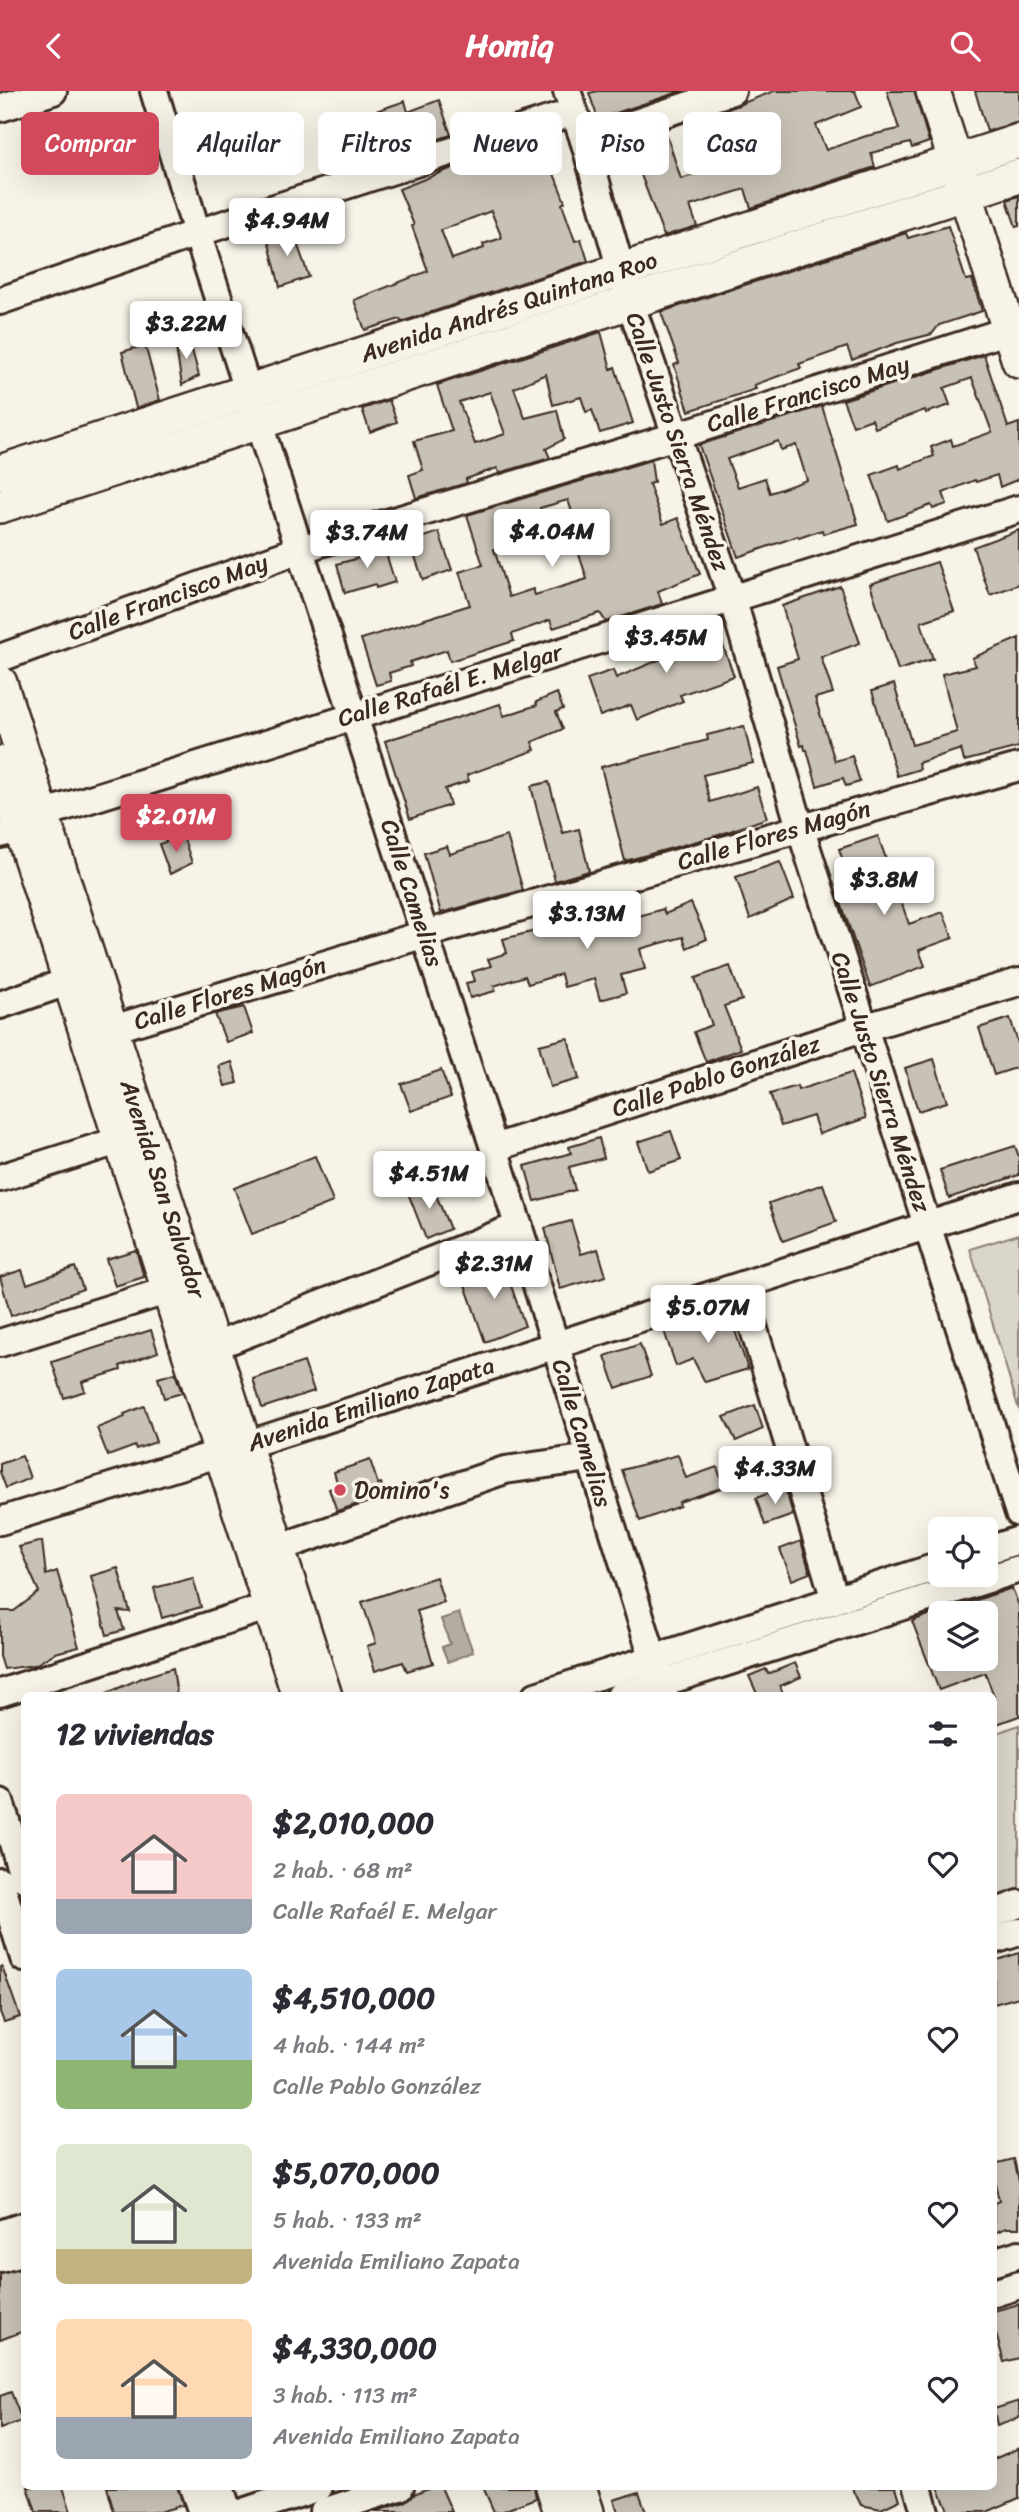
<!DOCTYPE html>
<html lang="es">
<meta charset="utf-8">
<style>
:root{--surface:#fff;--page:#f7f7f7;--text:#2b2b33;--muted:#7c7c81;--accent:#d1495b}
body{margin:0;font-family:Sriracha,sans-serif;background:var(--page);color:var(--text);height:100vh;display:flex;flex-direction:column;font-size:26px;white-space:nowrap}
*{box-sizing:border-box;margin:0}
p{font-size:23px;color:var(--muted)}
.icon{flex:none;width:38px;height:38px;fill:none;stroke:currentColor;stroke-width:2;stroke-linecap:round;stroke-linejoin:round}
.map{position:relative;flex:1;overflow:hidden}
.sheet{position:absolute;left:21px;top:1601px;width:976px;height:798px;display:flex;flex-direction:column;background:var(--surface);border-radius:10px;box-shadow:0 7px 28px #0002}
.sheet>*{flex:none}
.top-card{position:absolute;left:21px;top:21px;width:978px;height:63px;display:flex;gap:14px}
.tools{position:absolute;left:928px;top:1426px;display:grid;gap:14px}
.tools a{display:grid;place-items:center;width:70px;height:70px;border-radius:10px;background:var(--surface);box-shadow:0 7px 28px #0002;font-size:35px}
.price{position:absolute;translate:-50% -60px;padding:0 16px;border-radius:7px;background:#fff;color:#222;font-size:23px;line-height:46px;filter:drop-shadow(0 2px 4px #0008)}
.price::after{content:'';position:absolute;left:50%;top:42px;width:21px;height:16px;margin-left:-10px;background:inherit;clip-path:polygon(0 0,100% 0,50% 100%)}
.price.active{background:var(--accent);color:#fff}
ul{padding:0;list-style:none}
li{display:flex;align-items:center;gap:21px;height:175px;padding:0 35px}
li span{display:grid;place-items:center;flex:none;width:196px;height:140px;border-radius:10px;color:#555}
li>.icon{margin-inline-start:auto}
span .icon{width:84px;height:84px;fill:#fffc;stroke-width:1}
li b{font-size:30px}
h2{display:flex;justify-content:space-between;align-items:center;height:84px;padding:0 35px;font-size:30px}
.tag{padding:0 24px;border-radius:10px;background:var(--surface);box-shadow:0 7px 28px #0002;font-size:24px;line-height:63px}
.tag.active{background:var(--accent);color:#fff}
header{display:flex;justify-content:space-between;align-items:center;height:91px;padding:0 35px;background:var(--accent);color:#fff;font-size:32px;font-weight:800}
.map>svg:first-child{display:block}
.green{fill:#dbd6cb;stroke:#8b8074;stroke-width:2}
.water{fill:#b4aca0;stroke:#84786c;stroke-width:2}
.building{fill:#c8c1b6;stroke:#3b2a1e;stroke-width:2;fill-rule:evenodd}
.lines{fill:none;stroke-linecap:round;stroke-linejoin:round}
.minor-casing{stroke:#3b2a1e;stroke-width:32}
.major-casing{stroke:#3b2a1e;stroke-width:38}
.minor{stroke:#f7f3e8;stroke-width:26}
.major{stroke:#f7f3e8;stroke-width:33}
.poi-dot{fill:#d1495b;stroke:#f7f3e8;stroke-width:2.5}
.labels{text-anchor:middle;stroke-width:7;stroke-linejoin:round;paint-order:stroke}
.street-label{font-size:24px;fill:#3b2a1e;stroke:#f7f3e8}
.poi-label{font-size:24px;fill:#3b2a1e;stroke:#f7f3e8;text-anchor:start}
</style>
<header><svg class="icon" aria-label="back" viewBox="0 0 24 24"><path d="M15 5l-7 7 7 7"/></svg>Homiq<svg class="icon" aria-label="search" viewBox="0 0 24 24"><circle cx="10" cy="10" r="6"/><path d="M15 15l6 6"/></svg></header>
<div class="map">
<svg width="1019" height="2421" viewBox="0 0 1019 2421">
<rect width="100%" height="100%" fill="#f7f3e8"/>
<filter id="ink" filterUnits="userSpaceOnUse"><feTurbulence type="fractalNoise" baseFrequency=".0143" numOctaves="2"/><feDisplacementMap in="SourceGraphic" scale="14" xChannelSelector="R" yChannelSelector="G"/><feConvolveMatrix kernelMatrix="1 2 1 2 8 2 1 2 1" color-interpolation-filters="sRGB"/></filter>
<g filter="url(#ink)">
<g class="green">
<polygon points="1019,1143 1019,1319 970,1158"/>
<polygon points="1019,1634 1019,1800 994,1807 994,1643"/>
</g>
<polygon class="water" points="459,1522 473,1561 448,1571 442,1556 450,1553 441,1528"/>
<g class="building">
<polygon points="598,0 682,0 598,28 589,2"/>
<polygon points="774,0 855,0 861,16 816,34 826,59 866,45 899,38 887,0 914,0 929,51 912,57 910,52 871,62 875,76 751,117 745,98 690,115 697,135 664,145 629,52 665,39 681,88 709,79 692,30 718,22"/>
<polygon points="975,0 1019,0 1019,31 987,40"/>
<polygon points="439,9 451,44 386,65 373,21 405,10 408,21"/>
<path d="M 544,47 L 552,66 L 548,67 L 565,111 L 562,113 L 575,150 L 581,148 L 588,170 L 401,231 L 400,228 L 365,239 L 354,209 L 428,180 L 412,135 L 414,134 L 399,98 L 455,76 L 482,67 L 483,69 ZM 491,120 L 502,147 L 483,153 L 484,157 L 452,168 L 441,139 Z"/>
<polygon points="1019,105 1019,135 1016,136 1007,109"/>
<polygon points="948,135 966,189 972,188 982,220 939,234 932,243 897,252 852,269 847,256 799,273 801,277 754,294 756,298 689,320 674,274 679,272 661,221 906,142 908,147"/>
<polygon points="292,138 309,186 280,196 267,145"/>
<path d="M 601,241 L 611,278 L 615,276 L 633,332 L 600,342 L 592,319 L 586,321 L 581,306 L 553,314 L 546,283 L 514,297 L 525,327 L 557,319 L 564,348 L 546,358 L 550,367 L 499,382 L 497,377 L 466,388 L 467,392 L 416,407 L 409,384 L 423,379 L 414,350 L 452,340 L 437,294 ZM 490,301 L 505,343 L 475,353 L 459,311 Z"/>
<polygon points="189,248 199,285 182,294 175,251"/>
<polygon points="145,254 160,309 136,317 122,261"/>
<polygon points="984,264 1008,336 1019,332 1019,388 1000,396 997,384 976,391 975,389 943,402 947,413 933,418 931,414 888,430 871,384 899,374 900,378 934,365 931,356 951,348 953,355 992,341 972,287 944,297 950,314 926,322 925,319 875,337 872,328 853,335 843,309"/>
<polygon points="389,309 397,331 370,341 362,318"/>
<path d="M 822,315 L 858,433 L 823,443 L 822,439 L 799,447 L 798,445 L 738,466 L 699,354 ZM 778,350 L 781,359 L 796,354 L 807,389 L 770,402 L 765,387 L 738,396 L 727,368 Z"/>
<path d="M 651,369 L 654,391 L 649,393 L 663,433 L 678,427 L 700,483 L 658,500 L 662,513 L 606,531 L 600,522 L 553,537 L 550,529 L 512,543 L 514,550 L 450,570 L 447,559 L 410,571 L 411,575 L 389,582 L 391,590 L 376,594 L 361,548 L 470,514 L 459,481 L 483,474 L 467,424 ZM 568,409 L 573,424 L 581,422 L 591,455 L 578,460 L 587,488 L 535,504 L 533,498 L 509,506 L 494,458 L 502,455 L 500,449 L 541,438 L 537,424 L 542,423 L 540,417 Z"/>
<polygon points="1019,439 1019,493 990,504 973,456"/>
<polygon points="439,441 452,479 423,489 410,451"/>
<polygon points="382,450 395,491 376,497 375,493 345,502 337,473 366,465 363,456"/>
<polygon points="937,471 954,520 921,531 933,568 898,579 870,493"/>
<polygon points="840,495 860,552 821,566 833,602 815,607 835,670 852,665 860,691 846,695 843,687 817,695 807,659 805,659 804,654 801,655 777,575 798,568 782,515"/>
<polygon points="714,530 734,585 680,604 683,610 637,629 631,614 600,625 587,588 613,579 616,587 673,563 667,547"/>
<polygon points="1019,547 1019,656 964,670 961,658 918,672 920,678 897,685 872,600 894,593 912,654 957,641 942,583 976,575 972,567"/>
<polygon points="557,602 563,618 556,621 563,638 532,651 535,659 467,684 469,690 445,698 450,714 410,728 385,650 500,613 504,625 537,614 536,611"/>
<polygon points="744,635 753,672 703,684 710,711 757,696 767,727 719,744 625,770 601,676 708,649 707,644"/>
<polygon points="549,691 563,742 579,738 589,780 555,790 531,695"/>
<polygon points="183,745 192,772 170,783 159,753"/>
<polygon points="507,745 523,799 441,822 424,762 447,755 450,763"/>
<polygon points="878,745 909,833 943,821 953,847 919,859 925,875 870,896 841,812 856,807 839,758"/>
<polygon points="780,771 794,808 750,828 736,786"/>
<polygon points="691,812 707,848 687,857 683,846 640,858 645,878 621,884 626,902 600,909 594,888 564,896 561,883 528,893 525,885 494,895 495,900 470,907 466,892 475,890 472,881 491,875 488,868 507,862 503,848 604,823 607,834 663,818 665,823"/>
<polygon points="730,875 742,909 724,915 741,958 706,971 694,941 712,934 695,887"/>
<polygon points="244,916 253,942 226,951 215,923"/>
<polygon points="1010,927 1019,955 1019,976 994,984 979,937"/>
<polygon points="568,947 579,988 550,996 539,954"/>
<polygon points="934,968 947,1011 918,1020 905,977"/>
<polygon points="232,971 238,992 225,995 219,975"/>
<polygon points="441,979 451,1006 411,1020 401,993"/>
<polygon points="851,982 866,1027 819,1043 813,1025 781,1035 770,1003 797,995 798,999"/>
<polygon points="671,1040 681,1069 648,1080 638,1051"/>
<polygon points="599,1047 604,1067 569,1076 575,1099 535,1110 525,1075 571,1062 569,1056"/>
<polygon points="1015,1055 1019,1066 1019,1084 949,1107 940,1079"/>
<polygon points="315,1065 333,1111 252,1143 234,1097"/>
<polygon points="431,1092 450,1138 426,1148 408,1102"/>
<polygon points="823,1093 836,1131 783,1150 769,1112"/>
<polygon points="571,1130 581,1163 598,1158 606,1185 560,1198 545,1137"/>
<polygon points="136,1159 144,1186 115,1195 106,1168"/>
<polygon points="502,1169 525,1235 485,1251 462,1185"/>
<polygon points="75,1176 83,1198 11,1225 0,1186 22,1179 27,1193"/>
<polygon points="727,1216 748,1278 705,1291 693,1268 676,1275 663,1237"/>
<polygon points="151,1239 158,1261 120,1275 121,1279 82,1291 85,1300 64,1307 52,1271"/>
<polygon points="640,1253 651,1285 616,1297 605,1265"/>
<polygon points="304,1271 314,1300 262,1317 253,1288"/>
<polygon points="175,1282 182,1302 164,1307 158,1287"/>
<polygon points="755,1314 763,1338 736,1350 724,1326"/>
<polygon points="144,1315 156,1351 136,1358 135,1355 108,1365 97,1337 125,1326 124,1323"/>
<polygon points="678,1364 686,1387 717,1376 724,1396 679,1411 680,1415 640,1430 622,1379"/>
<polygon points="22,1365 30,1387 6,1397 0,1381 0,1373"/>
<polygon points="370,1369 378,1393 381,1392 385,1404 337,1420 329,1398 338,1395 334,1381"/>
<polygon points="785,1396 793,1424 765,1434 756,1407"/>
<polygon points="42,1450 46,1484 57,1480 79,1556 55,1562 35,1574 4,1578 0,1565 0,1520 14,1520 39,1501 19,1456"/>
<polygon points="801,1450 810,1482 792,1489 780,1458"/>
<polygon points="118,1477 130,1521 118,1520 124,1539 107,1544 91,1485"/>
<polygon points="436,1486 444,1511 417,1520 433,1572 407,1580 403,1571 375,1580 367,1555 376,1552 362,1511"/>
<polygon points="193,1487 201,1516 162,1527 154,1497"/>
<polygon points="1012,1497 1019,1515 1019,1625 994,1634 994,1605 985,1582 939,1599 912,1530 940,1520 940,1568 985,1568 985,1522 944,1522 944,1520"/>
<polygon points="795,1572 801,1586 780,1595 784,1605 758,1605 749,1585 766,1578 768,1583"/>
<polygon points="173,1577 177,1605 100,1605 144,1586"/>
<polygon points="1019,1862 1019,1906 994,1913 994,1870"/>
<polygon points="2,1875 20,1926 4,1931 0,1921 0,1876"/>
<polygon points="1014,2068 1019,2090 1019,2137 1006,2137 994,2142 994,2112 999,2110 994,2088 994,2073"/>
<polygon points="24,2177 24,2240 0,2249 0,2183"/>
<polygon points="1019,2213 1019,2267 1004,2271 994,2236 994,2220"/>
<polygon points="11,2301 22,2330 0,2338 0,2305"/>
<polygon points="1019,2310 1019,2327 997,2335 994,2318"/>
<polygon points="1019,2357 1019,2407 987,2421 949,2421 938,2396 994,2396 994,2368"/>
<polygon points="28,2396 63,2396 71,2421 36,2421"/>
<polygon points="107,2396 178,2396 183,2414 159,2421 114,2421"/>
<polygon points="430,2396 441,2396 452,2421 374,2421 405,2411 414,2403"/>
<polygon points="483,2396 534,2396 536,2407 501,2421 494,2421"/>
<polygon points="852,2396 896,2396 900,2409 881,2418 861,2414"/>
<polygon points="639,2401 646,2421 618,2421 614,2409"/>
</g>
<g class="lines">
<g class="minor-casing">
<g id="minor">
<polyline points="154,0 197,142 494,1057 665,1605"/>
<polyline points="567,0 584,49 630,211 732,507 800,736 1019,1422"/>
<polyline points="0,17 53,0"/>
<polyline points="584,49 732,0"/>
<polyline points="0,210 197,142 574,21"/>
<polyline points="0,567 301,458 676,345 1019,236"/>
<polyline points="42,723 1019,418"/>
<polyline points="0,743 21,737"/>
<polyline points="0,914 70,890"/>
<polyline points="93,944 425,843 1019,676"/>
<polyline points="494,1057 863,937 1019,891"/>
<polyline points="0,1087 140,1043"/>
<polyline points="741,1195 835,1509"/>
<polyline points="0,1252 169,1199"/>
<polyline points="213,1256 519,1135"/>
<polyline points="0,1430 221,1362 1019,1105"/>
<polyline points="278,1457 505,1379 590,1367"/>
<polyline points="985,1460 1019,1449"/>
<polyline points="0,1602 270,1515"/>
<polyline points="536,1605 940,1475"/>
<polyline points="620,1605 1019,1478"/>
<polyline points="0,1711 24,1787"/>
<polyline points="0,1790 24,1867"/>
<polyline points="994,1822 1019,1813"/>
<polyline points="994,1849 1019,1841"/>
<polyline points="0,2143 24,2135"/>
<polyline points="0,2168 24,2161"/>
<polyline points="994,2171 1019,2163"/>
<polyline points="994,2202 1019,2194"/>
<polyline points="193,2396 202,2421"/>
<polyline points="220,2396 228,2421"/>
<polyline points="918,2396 925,2421"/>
<polyline points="243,2421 319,2396"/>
<polyline points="323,2421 400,2396"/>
</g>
</g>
<g class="major-casing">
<g id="major">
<polyline points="933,0 1019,270"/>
<polyline points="0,381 1019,50"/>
<polyline points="0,415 1019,85"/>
<polyline points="0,592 325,1605"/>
<polyline points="0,672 299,1605"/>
<polyline points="553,2396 561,2421"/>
<polyline points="579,2396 587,2421"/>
</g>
</g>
<use href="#minor" class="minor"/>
<use href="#major" class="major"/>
</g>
</g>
<circle class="poi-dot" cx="340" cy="1399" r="7"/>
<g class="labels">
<g class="street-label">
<text transform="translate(509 216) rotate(-18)" y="8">Avenida Andrés Quintana Roo</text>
<text transform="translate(808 303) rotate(-17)" y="8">Calle Francisco May</text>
<text transform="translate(678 351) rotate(71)" y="8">Calle Justo Sierra Méndez</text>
<text transform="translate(168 506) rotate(-20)" y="8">Calle Francisco May</text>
<text transform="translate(450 594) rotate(-17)" y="8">Calle Rafaél E. Melgar</text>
<text transform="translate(774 744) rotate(-16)" y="8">Calle Flores Magón</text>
<text transform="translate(412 802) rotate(72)" y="8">Calle Camelias</text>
<text transform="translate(230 902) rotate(-17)" y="8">Calle Flores Magón</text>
<text transform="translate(716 985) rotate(-18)" y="8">Calle Pablo González</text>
<text transform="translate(881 991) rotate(72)" y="8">Calle Justo Sierra Méndez</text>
<text transform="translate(163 1098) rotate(72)" y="8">Avenida San Salvador</text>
<text transform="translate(371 1313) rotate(-18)" y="8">Avenida Emiliano Zapata</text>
<text transform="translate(582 1342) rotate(73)" y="8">Calle Camelias</text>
</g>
<g class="poi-label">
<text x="354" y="1407">Domino's</text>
</g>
</g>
</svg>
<div class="tools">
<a><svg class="icon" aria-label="locate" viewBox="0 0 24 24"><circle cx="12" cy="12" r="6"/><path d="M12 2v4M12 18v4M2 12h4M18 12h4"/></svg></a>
<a><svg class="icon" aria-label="layers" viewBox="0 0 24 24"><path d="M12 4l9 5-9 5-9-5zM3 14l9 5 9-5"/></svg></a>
</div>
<b class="price" style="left:287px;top:167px">$4.94M</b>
<b class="price" style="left:186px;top:270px">$3.22M</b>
<b class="price" style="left:552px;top:478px">$4.04M</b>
<b class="price" style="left:367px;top:479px">$3.74M</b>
<b class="price" style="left:666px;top:584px">$3.45M</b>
<b class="price active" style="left:176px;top:763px">$2.01M</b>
<b class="price" style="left:884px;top:826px">$3.8M</b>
<b class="price" style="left:587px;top:860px">$3.13M</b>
<b class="price" style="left:429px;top:1120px">$4.51M</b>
<b class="price" style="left:494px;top:1210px">$2.31M</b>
<b class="price" style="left:708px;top:1254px">$5.07M</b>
<b class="price" style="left:775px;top:1415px">$4.33M</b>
<div class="top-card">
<a class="tag active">Comprar</a>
<a class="tag">Alquilar</a>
<a class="tag">Filtros</a>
<a class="tag">Nuevo</a>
<a class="tag">Piso</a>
<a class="tag">Casa</a>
</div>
<section class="sheet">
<h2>12 viviendas<svg class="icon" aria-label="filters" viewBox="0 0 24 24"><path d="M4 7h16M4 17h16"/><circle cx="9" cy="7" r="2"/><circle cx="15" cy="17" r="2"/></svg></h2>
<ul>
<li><span style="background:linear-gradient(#f6c9c9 75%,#9aa5b1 0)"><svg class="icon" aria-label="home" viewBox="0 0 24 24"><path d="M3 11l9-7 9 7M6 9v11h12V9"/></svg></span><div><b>$2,010,000</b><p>2 hab. · 68 m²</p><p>Calle Rafaél E. Melgar</p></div><svg class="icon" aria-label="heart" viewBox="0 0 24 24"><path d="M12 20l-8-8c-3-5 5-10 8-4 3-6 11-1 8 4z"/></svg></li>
<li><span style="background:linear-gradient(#a9c7e8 65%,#8fb573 0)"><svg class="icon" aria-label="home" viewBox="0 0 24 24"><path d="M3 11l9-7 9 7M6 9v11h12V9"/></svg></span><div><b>$4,510,000</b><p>4 hab. · 144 m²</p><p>Calle Pablo González</p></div><svg class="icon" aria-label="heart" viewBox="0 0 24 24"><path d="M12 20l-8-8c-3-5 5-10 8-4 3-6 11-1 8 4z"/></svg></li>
<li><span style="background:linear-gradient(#dfe7d0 75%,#c2b280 0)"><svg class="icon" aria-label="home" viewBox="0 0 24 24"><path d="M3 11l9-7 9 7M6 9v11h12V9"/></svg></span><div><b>$5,070,000</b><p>5 hab. · 133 m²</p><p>Avenida Emiliano Zapata</p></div><svg class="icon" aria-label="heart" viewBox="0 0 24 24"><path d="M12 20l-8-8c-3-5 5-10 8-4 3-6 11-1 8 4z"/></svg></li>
<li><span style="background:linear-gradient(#ffd9b3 70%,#9aa5b1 0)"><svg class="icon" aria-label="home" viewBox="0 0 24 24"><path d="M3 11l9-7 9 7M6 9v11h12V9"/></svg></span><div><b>$4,330,000</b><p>3 hab. · 113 m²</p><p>Avenida Emiliano Zapata</p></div><svg class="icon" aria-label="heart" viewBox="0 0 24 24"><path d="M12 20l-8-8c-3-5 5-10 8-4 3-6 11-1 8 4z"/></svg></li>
</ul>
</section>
</div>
